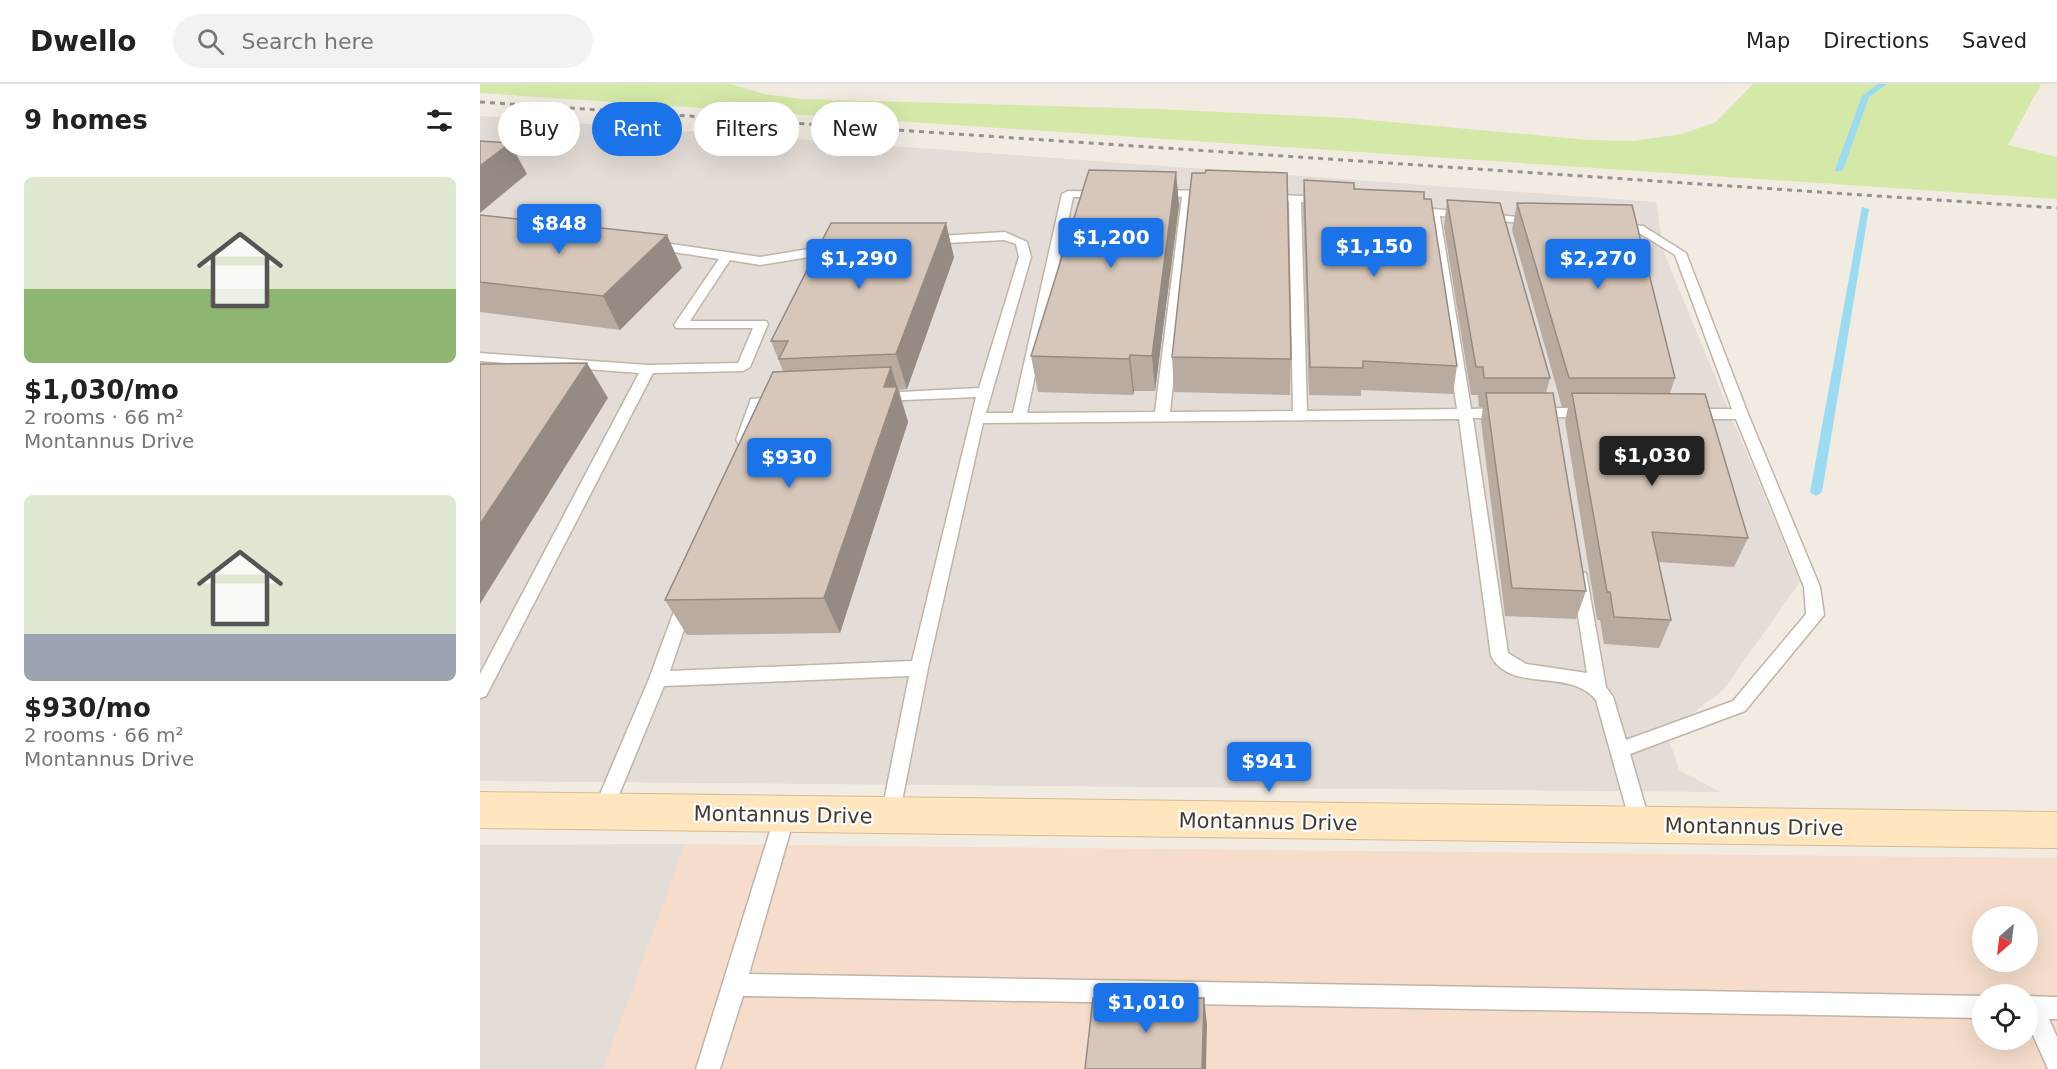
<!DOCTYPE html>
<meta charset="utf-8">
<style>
:root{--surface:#fff;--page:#f2f2f2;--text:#222;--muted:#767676;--line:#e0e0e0;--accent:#1a73e8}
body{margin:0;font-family:"DejaVu Sans",sans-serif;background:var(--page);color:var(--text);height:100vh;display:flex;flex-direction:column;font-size:22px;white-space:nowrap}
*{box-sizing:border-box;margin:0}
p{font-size:20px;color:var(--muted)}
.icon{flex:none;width:33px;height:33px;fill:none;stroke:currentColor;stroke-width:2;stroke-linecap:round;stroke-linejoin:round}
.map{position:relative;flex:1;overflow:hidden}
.details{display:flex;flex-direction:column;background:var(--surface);width:480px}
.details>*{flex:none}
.top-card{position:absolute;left:18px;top:18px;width:570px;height:54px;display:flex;gap:12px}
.needle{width:39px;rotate:208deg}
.buttons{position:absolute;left:1492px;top:822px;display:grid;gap:12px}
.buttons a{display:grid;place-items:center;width:66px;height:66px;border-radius:50%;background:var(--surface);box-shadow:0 6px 24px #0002;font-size:30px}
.price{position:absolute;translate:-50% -51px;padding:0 14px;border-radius:6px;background:var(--accent);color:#fff;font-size:20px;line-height:39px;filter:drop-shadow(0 2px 3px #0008)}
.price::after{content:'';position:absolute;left:50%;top:36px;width:18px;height:14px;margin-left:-9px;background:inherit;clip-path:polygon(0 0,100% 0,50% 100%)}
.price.on{background:#222;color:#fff}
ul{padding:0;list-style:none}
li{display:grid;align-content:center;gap:12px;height:318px;padding:0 24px}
li span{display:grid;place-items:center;height:186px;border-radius:9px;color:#555}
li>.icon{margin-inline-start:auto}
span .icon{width:108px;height:108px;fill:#fffc;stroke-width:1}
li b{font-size:26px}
h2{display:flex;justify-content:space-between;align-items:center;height:72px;padding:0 24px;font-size:26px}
.pill{padding:0 21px;border-radius:27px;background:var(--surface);box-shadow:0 6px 24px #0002;font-size:21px;line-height:54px}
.pill.on{background:var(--accent);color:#fff}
header{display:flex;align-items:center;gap:36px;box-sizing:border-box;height:84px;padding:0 30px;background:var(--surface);border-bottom:2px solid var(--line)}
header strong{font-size:28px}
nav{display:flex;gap:33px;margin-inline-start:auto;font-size:21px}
.search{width:420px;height:54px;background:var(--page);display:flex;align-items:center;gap:15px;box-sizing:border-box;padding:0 21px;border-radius:33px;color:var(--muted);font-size:22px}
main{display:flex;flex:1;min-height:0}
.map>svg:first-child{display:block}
.commercial{fill:#f6ddcb;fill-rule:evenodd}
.industrial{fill:#e3dcd7}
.green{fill:#d4e8a8}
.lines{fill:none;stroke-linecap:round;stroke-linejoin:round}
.stream{fill:#9adbf2;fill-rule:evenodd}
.lane-casing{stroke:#c0b4a7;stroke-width:3}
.secondary-casing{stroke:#d7bb91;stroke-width:2}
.lane{fill:#fff;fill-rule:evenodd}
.secondary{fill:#ffe6be;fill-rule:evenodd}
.rail{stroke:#939393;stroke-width:3;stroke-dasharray:5 5;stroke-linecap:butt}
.wall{fill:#b9aba0}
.shaded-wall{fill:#968b82}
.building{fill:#d7c7ba;stroke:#968b82;stroke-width:1.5}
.labels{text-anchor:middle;stroke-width:4.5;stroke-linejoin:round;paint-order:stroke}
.near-street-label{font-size:21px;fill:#433a32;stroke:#fff}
</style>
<header>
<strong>Dwello</strong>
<div class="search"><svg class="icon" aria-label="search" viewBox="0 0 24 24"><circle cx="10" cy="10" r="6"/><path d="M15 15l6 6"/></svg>Search here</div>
<nav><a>Map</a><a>Directions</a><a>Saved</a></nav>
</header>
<main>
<section class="details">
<h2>9 homes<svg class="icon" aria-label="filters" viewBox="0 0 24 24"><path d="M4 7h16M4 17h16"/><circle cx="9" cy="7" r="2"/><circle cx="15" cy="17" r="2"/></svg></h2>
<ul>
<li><span style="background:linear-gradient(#dfe7d0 60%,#8fb573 0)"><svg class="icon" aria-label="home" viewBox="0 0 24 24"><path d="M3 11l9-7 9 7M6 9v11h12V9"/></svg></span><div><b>$1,030/mo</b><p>2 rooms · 66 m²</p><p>Montannus Drive</p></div></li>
<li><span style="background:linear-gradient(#dfe7d0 75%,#9aa5b1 0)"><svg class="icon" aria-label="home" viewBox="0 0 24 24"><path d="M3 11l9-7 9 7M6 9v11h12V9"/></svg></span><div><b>$930/mo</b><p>2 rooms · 66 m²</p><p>Montannus Drive</p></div></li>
</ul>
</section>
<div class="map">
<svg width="1577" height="985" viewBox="0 0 1577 985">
<rect width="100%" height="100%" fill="#f2ebe2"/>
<path class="commercial" d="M 205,760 L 1577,774 L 1577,985 L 112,985 ZM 1503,832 L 1548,832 L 1548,878 L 1503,878 ZM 1503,910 L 1548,910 L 1548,956 L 1503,956 Z"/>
<g class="industrial">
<polygon points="0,32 1176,118 1184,169 1320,498 1243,606 1187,649 1199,686 1240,708 0,697"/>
<polygon points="205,760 123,985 0,985 0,761"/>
</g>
<polygon class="green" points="0,0 251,0 284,10 321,15 678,25 868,34 1109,56 1153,57 1202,50 1236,38 1273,0 1561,0 1528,61 1577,73 1577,115 0,9"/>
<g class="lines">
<g class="stream">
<polygon points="1398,0 1407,0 1389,13 1363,86 1356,88 1355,86 1382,12"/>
<polygon points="1382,123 1389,125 1342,408 1336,412 1330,408"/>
</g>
<g class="lane-casing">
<g id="lane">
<path d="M 676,106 L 731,107 L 737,110 L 731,113 L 713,113 L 690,328 L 813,327 L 809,117 L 782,114 L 782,110 L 845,113 L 851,116 L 845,119 L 821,118 L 827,327 L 977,325 L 949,131 L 933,129 L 927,126 L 933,123 L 1060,135 L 1060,139 L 1056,140 L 960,132 L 991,325 L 1023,324 L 1030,329 L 1023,334 L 993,334 L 1028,569 L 1046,580 L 1107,589 L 1092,493 L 1094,489 L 1106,489 L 1126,603 L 1133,613 L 1146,656 L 1253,617 L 1326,530 L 1324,503 L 1256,335 L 1211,335 L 1204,330 L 1211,325 L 1252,325 L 1195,171 L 1156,147 L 1136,145 L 1130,142 L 1136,139 L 1163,142 L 1206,169 L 1268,330 L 1340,503 L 1344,531 L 1265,627 L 1150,670 L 1171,742 L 1168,748 L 1161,751 L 1154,748 L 1151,742 L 1116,616 C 1089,583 1031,610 1011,572 L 979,335 L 503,339 L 448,584 L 418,738 L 411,741 L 404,738 L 401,732 L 429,592 L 184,602 L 129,735 L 122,738 L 115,735 L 112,729 L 169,595 L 200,511 L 212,511 L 214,516 L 190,587 L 432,577 L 496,313 L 401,317 L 394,313 L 401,309 L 499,304 L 539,173 L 536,160 L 524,156 L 447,160 L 443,159 L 443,153 L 525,148 L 547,158 L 551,173 L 506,329 L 533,329 L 582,110 L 588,107 L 627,108 L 627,112 L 623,113 L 593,113 L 547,329 L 675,328 L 702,113 L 672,111 L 672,107 Z"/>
<polygon points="171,157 280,173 359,160 365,164 359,168 280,181 250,176 210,237 286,237 288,240 270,283 263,287 173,289 6,612 0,614 0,590 159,289 0,277 0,269 168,281 258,279 273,244 196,244 194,241 239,175 167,164 165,161"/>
<polygon points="300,313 307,317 305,320 282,322 268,359 258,359 256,356 271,315"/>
<polygon points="1055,324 1107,324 1114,329 1107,334 1050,332 1048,329"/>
<polygon points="305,722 312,725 315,731 269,890 1503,912 1503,934 263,912 240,985 216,985 295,731 298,725"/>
<polygon points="1548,912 1577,913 1577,935 1569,935 1577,953 1577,985 1568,985 1548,940"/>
</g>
</g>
<g class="secondary-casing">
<polygon id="secondary" points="0,708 1577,728 1577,764 0,744"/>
</g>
<use href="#lane" class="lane"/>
<use href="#secondary" class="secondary"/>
<polyline class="rail" points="0,18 1577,124"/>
</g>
<g class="wall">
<polygon points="696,88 699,122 675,307 654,307 653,311 558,308 551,272"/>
<polygon points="824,96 944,115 977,282 973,310 881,306 881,312 829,311 823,123"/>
<polygon points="967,116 1070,294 1066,309 1106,507 1096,535 1025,532 1001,337 1003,323 999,323 998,311 991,311 964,143"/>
<polygon points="1037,119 1195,294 1190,309 1268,454 1254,483 1178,478 1191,536 1179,564 1124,560 1120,536 1117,536 1085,337 1088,323 1082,323 1032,146"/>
<polygon points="0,131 202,184 140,246 0,228"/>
<polygon points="474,173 427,305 419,306 428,338 360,549 207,551 185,516 303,287 291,257"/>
<polygon points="692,273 811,275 810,311 694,308"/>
</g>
<g class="shaded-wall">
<polygon points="30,59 47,90 0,129 0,82"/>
<polygon points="696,88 699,122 675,307 672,272"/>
<polygon points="466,139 474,173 427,305 416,270"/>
<polygon points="187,151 202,184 140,246 123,212"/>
<polygon points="650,271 654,307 653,311 649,275"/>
<polygon points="107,279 128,314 0,520 0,440"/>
<polygon points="411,283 428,338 360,549 344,514 404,303"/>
<polygon points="724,914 727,940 726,985 722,985"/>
</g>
<g class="building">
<polygon points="0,57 30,59 0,82"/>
<polygon points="609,86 696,88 672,272 650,271 649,275 551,272"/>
<polygon points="726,86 807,89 811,275 692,273 712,89 725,89"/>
<polygon points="824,96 874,99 874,105 944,108 944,115 951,115 977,282 883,277 883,284 830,283"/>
<polygon points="967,116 1020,119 1070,294 1004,294 1003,283 996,283"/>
<polygon points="1037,119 1152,121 1195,294 1089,294"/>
<polygon points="0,131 187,151 123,212 0,198"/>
<polygon points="351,139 466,139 416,270 299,275 308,257 291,257"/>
<polygon points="107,279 0,440 0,280"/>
<polygon points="411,283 404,303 417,303 344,514 185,516 293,288"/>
<polygon points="1006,309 1073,309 1106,507 1032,504"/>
<polygon points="1092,309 1225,310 1268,454 1172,448 1191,536 1134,533 1130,508 1127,508"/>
<polygon points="613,914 724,914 722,985 605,985"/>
</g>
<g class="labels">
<g class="near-street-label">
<text transform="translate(303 731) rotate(1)" y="7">Montannus Drive</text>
<text transform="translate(788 738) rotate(1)" y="7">Montannus Drive</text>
<text transform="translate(1274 743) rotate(1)" y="7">Montannus Drive</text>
</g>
</g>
</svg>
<div class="buttons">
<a><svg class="needle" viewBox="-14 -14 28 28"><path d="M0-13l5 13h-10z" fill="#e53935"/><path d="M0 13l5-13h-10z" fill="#767676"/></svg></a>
<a><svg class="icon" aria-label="locate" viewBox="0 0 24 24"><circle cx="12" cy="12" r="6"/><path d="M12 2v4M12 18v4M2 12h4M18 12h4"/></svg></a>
</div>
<b class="price" style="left:79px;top:171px">$848</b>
<b class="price" style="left:631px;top:185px">$1,200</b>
<b class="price" style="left:894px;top:194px">$1,150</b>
<b class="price" style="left:379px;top:206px">$1,290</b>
<b class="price" style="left:1118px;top:206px">$2,270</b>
<b class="price on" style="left:1172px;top:403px">$1,030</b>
<b class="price" style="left:309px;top:405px">$930</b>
<b class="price" style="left:789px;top:709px">$941</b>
<b class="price" style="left:666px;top:950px">$1,010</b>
<div class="top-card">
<a class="pill">Buy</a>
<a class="pill on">Rent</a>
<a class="pill">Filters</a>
<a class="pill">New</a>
</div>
</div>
</main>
